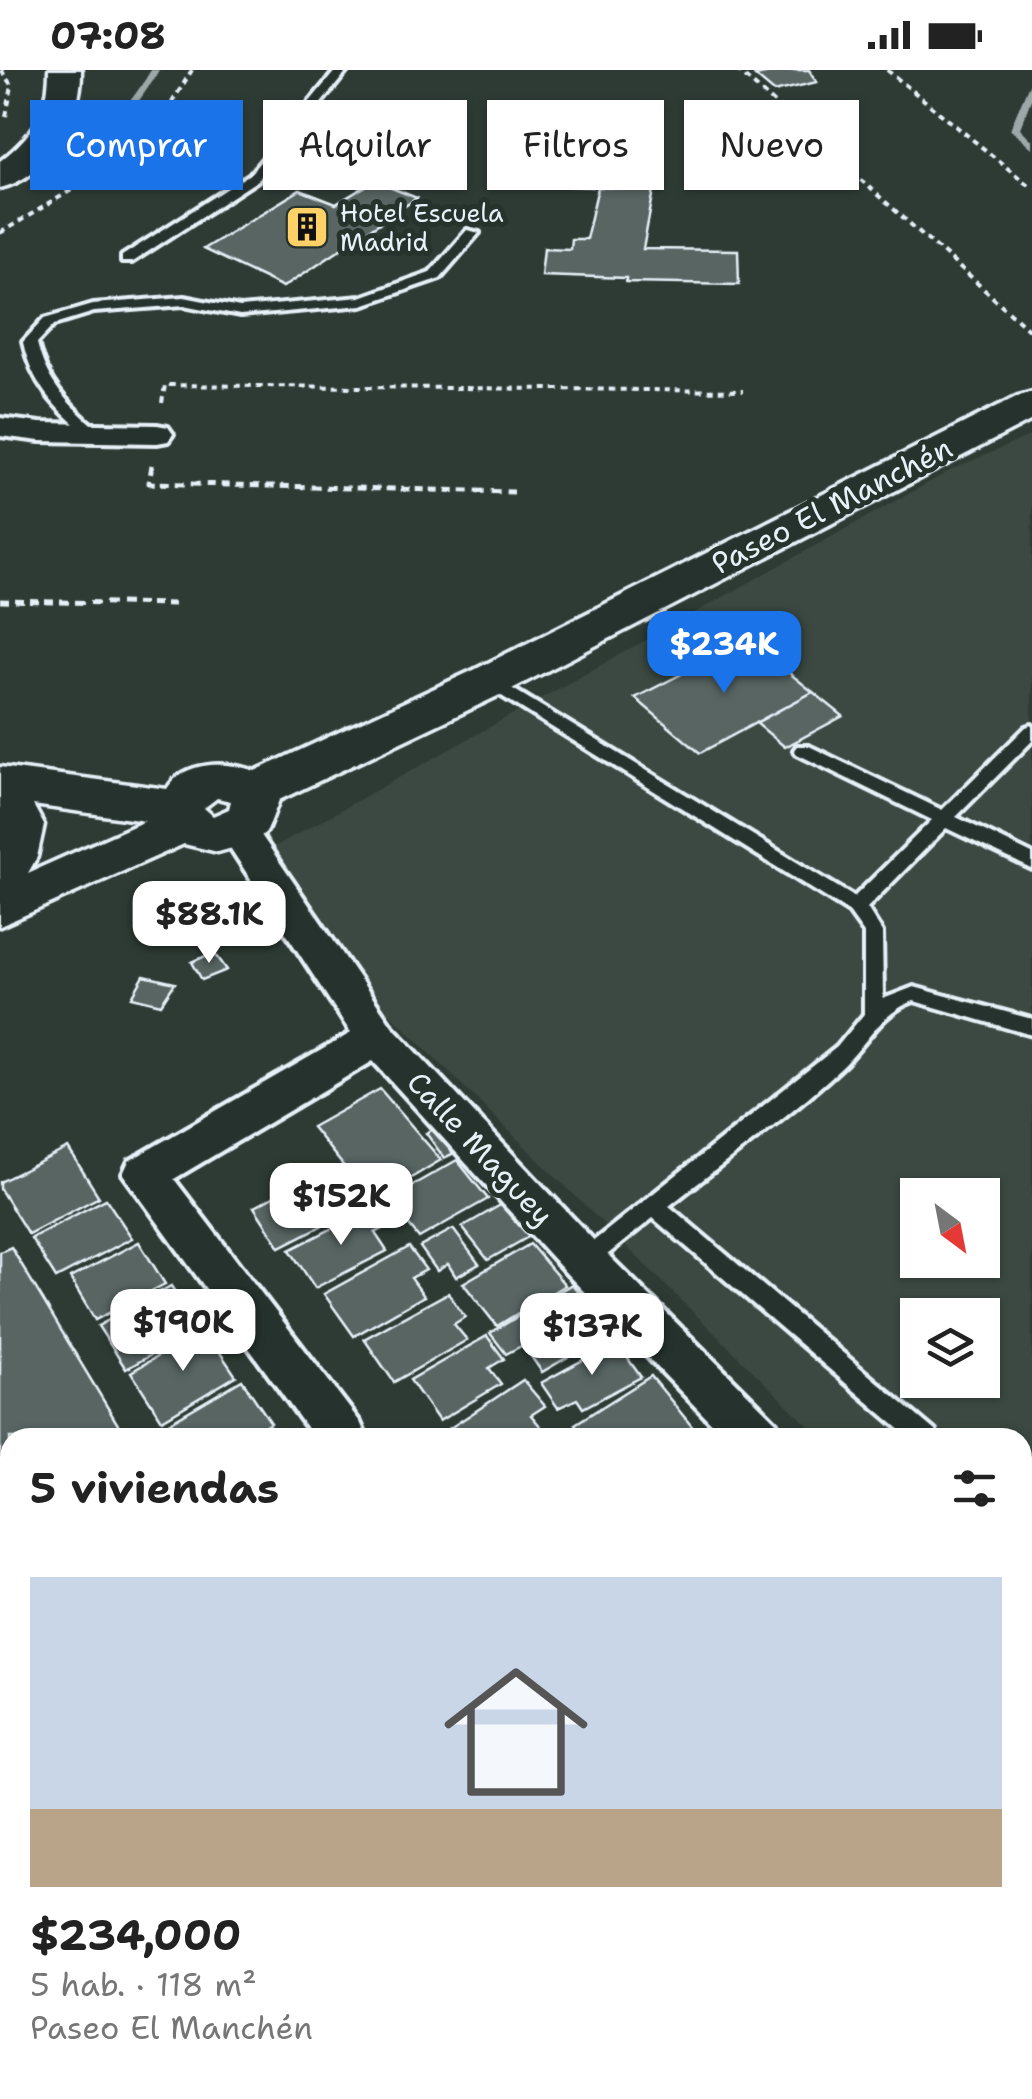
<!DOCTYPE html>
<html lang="es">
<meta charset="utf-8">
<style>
:root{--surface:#fff;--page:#f2f2f2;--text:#222;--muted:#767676;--line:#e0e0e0;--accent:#1a73e8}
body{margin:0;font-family:"Shantell Sans",sans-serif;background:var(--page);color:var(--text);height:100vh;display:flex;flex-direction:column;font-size:38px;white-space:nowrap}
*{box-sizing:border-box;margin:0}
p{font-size:32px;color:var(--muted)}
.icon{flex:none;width:55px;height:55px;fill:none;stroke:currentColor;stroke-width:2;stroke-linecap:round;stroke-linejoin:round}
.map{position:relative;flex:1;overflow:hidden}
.panel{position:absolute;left:0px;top:1358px;width:1032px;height:672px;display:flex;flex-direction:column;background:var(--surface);border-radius:30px 30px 0 0;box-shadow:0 2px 8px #0004}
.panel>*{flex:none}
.banner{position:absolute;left:30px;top:30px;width:972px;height:90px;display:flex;gap:20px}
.needle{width:65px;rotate:148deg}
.buttons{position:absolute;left:900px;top:1108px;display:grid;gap:20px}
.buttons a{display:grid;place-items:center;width:100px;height:100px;border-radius:0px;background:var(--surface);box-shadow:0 2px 8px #0004;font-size:50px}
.price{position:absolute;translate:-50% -85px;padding:0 22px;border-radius:20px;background:#fff;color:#222;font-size:32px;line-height:65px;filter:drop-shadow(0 2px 5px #0008)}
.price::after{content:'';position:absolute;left:50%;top:60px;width:30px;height:22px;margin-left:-15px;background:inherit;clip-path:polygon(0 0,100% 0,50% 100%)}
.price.current{background:var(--accent);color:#fff}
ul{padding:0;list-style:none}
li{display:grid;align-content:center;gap:20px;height:530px;padding:0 30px}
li+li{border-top:2px solid var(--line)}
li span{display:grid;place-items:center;height:310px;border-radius:0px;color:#555}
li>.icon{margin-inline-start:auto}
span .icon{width:180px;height:180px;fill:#fffc;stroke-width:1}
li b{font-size:42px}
h2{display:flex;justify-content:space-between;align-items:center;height:120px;padding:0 30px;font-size:42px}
.tag{padding:0 35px;border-radius:0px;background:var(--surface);box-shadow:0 2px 8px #0004;font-size:35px;line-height:90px}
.tag.current{background:var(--accent);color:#fff}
.status{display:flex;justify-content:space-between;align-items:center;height:70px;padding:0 50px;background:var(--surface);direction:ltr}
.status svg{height:28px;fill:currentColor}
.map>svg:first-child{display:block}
.built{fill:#3b4843;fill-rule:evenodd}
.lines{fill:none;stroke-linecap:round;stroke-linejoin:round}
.stream{fill:#9da8a9;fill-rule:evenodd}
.building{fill:#596563;stroke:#e8f1f8;stroke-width:2.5}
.lane-casing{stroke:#e8f1f8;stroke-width:8}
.street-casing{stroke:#e8f1f8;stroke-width:8}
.secondary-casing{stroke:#e8f1f8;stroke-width:7}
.path-far1{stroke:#e8f1f8;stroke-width:4;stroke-dasharray:6 5;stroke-linecap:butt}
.path{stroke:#e8f1f8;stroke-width:5;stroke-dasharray:9 6;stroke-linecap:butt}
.lane{fill:#26332d;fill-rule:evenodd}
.street{fill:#26332d;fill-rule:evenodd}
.secondary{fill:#26332d;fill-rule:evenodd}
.labels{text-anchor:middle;stroke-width:10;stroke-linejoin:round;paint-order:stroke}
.far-poi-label{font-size:25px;fill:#e8f1f8;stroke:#26332d;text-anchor:start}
.street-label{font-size:30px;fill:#e8f1f8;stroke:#26332d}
</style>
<div class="status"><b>07:08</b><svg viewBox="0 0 49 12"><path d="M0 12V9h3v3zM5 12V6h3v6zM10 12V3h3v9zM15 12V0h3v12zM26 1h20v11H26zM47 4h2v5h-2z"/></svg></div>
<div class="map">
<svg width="1032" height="2029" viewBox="0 0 1032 2029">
<rect width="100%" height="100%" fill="#2e3b35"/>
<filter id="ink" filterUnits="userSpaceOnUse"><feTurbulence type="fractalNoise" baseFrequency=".01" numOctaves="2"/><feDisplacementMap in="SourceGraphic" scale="20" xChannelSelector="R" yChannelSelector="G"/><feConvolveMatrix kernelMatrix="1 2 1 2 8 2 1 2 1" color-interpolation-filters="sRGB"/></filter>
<g filter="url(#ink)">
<g class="built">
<path d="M 1032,365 L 1032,1576 L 1022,1567 L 1022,1368 L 820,1367 L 240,796 L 953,399 ZM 918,1125 L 982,1125 L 982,1190 L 918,1190 ZM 918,1245 L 982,1245 L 982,1310 L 918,1310 Z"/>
<polygon points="1023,2008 1032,2013 1032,2029 322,2029 329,2020 1022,2020"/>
</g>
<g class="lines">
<g class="stream">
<path d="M 151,0 L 159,0 C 130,51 97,78 49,111 L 43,111 L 43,107 C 89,76 122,49 151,0 Z"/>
<polygon points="1032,13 1032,27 1020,58 1032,70 1032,78 1010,59 1028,16"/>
</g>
</g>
<g class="building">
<polygon points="783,0 809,0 817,12 774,22 755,6"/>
<polygon points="549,42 619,48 608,82 537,76"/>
<polygon points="535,84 598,87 593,117 528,114"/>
<polygon points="374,111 417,128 283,217 203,179 300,120 336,134"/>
<polygon points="598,117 654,120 643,179 738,180 739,214 626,212 626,208 541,205 544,178 570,179 571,169 586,169"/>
<polygon points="748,570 813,622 700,683 635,628"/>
<polygon points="813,622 843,646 785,677 756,653"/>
<polygon points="214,882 227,900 202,910 192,892"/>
<polygon points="144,906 175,913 161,934 132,927"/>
<polygon points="380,1019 441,1090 372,1131 312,1057"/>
<polygon points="448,1052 467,1077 444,1088 426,1063"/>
<polygon points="68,1078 99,1127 28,1164 0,1119 0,1112"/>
<polygon points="457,1090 488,1129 419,1168 388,1129"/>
<polygon points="326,1100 354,1139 280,1177 254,1137"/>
<polygon points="106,1129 132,1168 56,1208 31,1168"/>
<polygon points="511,1129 537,1162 488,1190 462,1157"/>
<polygon points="374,1137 387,1157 375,1163 387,1181 315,1218 290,1180"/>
<polygon points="453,1159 479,1194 456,1207 448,1194 437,1201 420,1177"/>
<polygon points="139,1172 165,1214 95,1250 70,1208"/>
<polygon points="530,1174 565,1215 497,1256 463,1213"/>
<polygon points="11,1177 126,1368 10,1368 10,2020 329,2020 322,2029 0,2029 0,1182"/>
<polygon points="409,1177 426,1200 411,1208 424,1226 354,1266 324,1224"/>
<polygon points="572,1214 609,1263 542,1302 523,1275 506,1284 490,1263"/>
<polygon points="171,1216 199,1258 126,1299 98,1256"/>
<polygon points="448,1223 465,1247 454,1254 467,1270 394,1312 364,1269"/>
<polygon points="204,1259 236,1306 162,1350 131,1302"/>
<polygon points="487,1266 504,1289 489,1298 501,1314 439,1351 410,1310"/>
<polygon points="616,1272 641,1307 583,1338 577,1329 558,1338 541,1313"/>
<polygon points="651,1306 694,1359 681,1368 585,1368 575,1354"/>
<polygon points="242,1310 271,1353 247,1368 176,1368 167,1354"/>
<polygon points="523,1310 545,1336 531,1345 546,1363 539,1368 448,1368 444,1362"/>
<polygon points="1032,1769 1032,1839 1022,1836 1022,1777"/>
<polygon points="463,2020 678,2020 683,2026 681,2029 455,2029"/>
<polygon points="702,2020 727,2020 736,2029 695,2029"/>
<polygon points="767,2020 810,2020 820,2029 760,2029"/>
</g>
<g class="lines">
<g class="lane-casing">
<g id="lane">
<polygon points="336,0 348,0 305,53 305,92 309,96 329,97 358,85 362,86 362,92 331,105 301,103 293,93 293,67 258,110 132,192 122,192 122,186 250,104"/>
<path d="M 467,160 L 479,163 L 440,208 L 362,235 L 240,246 L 184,235 L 94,242 L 55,254 L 37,273 C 46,312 67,333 97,359 L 97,365 L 87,365 C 55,338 32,314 23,272 L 45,248 L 93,234 L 184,227 L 240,238 L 360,227 L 430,202 Z"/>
<path d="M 490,605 L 854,827 L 932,750 L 797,684 L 794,680 L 797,676 L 809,676 L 942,740 L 1026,657 L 1032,655 L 1032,671 L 956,747 L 1032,784 L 1032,799 L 946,758 L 867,838 L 882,862 L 883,929 L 914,917 L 1032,949 L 1032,965 L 914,931 C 879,943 866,976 840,999 C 787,1048 725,1091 669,1136 L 935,1361 L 938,1368 L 910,1368 L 653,1148 L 592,1197 L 584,1200 L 576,1197 L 573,1191 L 576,1185 L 837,977 L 864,944 L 864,863 L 849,842 L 484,615 L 484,607 Z"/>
<polygon points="1022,1417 1032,1418 1032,1440 1022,1439"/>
<polygon points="396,2020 428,2020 424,2029 392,2029"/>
<polygon points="855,2020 895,2020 899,2029 859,2029"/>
</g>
</g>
<g class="street-casing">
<g id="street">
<polygon points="0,348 40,353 157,355 168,357 173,364 168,371 157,373 40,371 0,366"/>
<polygon points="237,745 250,749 392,956 600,1177 776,1352 783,1368 726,1368 568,1205 373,991 174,1109 360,1352 367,1368 314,1368 123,1104 129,1091 351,963 218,759 224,749"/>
<polygon points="1022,1611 1032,1615 1032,1674 1022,1670"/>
</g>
</g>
<g class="secondary-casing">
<g id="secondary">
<path d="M 49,0 L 81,0 C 82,48 50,106 0,118 L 0,91 C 33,65 49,43 49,0 Z"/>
<path d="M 1032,322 L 1032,350 L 506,622 L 279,730 L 267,761 L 254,772 L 218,782 L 184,774 L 0,856 L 0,697 L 167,719 C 184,690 227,691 255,701 L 474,600 L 1018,326 ZM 217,728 L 231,731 L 229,739 L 213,746 L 204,738 ZM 33,735 L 145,751 L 28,803 L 37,787 L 44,755 Z"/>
</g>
</g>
<g class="path-far1">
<polyline points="1,0 12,16 6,46"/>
<polyline points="737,0 1032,262"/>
<polyline points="887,0 1032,118"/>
<polyline points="0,163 145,76 192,0"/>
<polyline points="162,333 165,315 743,321"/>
</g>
<g class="path">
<polyline points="152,395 149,413 514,422"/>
<polyline points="0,531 178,534"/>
</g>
<use href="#lane" class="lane"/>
<use href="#street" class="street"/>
<use href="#secondary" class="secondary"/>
</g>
</g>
<defs>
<g id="building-square" transform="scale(2.25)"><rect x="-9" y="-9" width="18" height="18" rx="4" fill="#ffd166" stroke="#26332d"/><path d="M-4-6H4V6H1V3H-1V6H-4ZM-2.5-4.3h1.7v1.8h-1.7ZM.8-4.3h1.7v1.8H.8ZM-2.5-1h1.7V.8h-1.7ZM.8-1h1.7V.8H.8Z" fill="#111"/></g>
</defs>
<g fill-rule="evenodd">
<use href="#building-square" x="307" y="157"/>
</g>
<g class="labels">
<g class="far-poi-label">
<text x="340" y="152">Hotel Escuela<tspan x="340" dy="29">Madrid</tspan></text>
</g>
<g class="street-label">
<text transform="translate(832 436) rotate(-27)" y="10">Paseo El Manchén</text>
<text transform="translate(480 1079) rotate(47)" y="10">Calle Maguey</text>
</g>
</g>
</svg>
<div class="buttons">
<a><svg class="needle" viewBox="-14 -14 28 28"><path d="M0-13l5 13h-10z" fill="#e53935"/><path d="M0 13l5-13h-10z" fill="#767676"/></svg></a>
<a><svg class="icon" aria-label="layers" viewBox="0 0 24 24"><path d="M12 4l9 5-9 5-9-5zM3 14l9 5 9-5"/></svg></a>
</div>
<b class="price current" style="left:724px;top:626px">$234K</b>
<b class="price" style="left:209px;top:896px">$88.1K</b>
<b class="price" style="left:341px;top:1178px">$152K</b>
<b class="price" style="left:183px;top:1304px">$190K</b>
<b class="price" style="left:592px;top:1308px">$137K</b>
<div class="banner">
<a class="tag current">Comprar</a>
<a class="tag">Alquilar</a>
<a class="tag">Filtros</a>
<a class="tag">Nuevo</a>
</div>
<section class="panel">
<h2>5 viviendas<svg class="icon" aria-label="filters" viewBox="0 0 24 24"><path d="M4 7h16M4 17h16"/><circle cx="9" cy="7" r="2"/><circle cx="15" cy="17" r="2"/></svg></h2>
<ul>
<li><span style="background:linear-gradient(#c9d6e8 75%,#b9a48a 0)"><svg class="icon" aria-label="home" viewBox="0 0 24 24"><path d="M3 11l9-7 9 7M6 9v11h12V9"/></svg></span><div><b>$234,000</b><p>5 hab. · 118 m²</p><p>Paseo El Manchén</p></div></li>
</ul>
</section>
</div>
